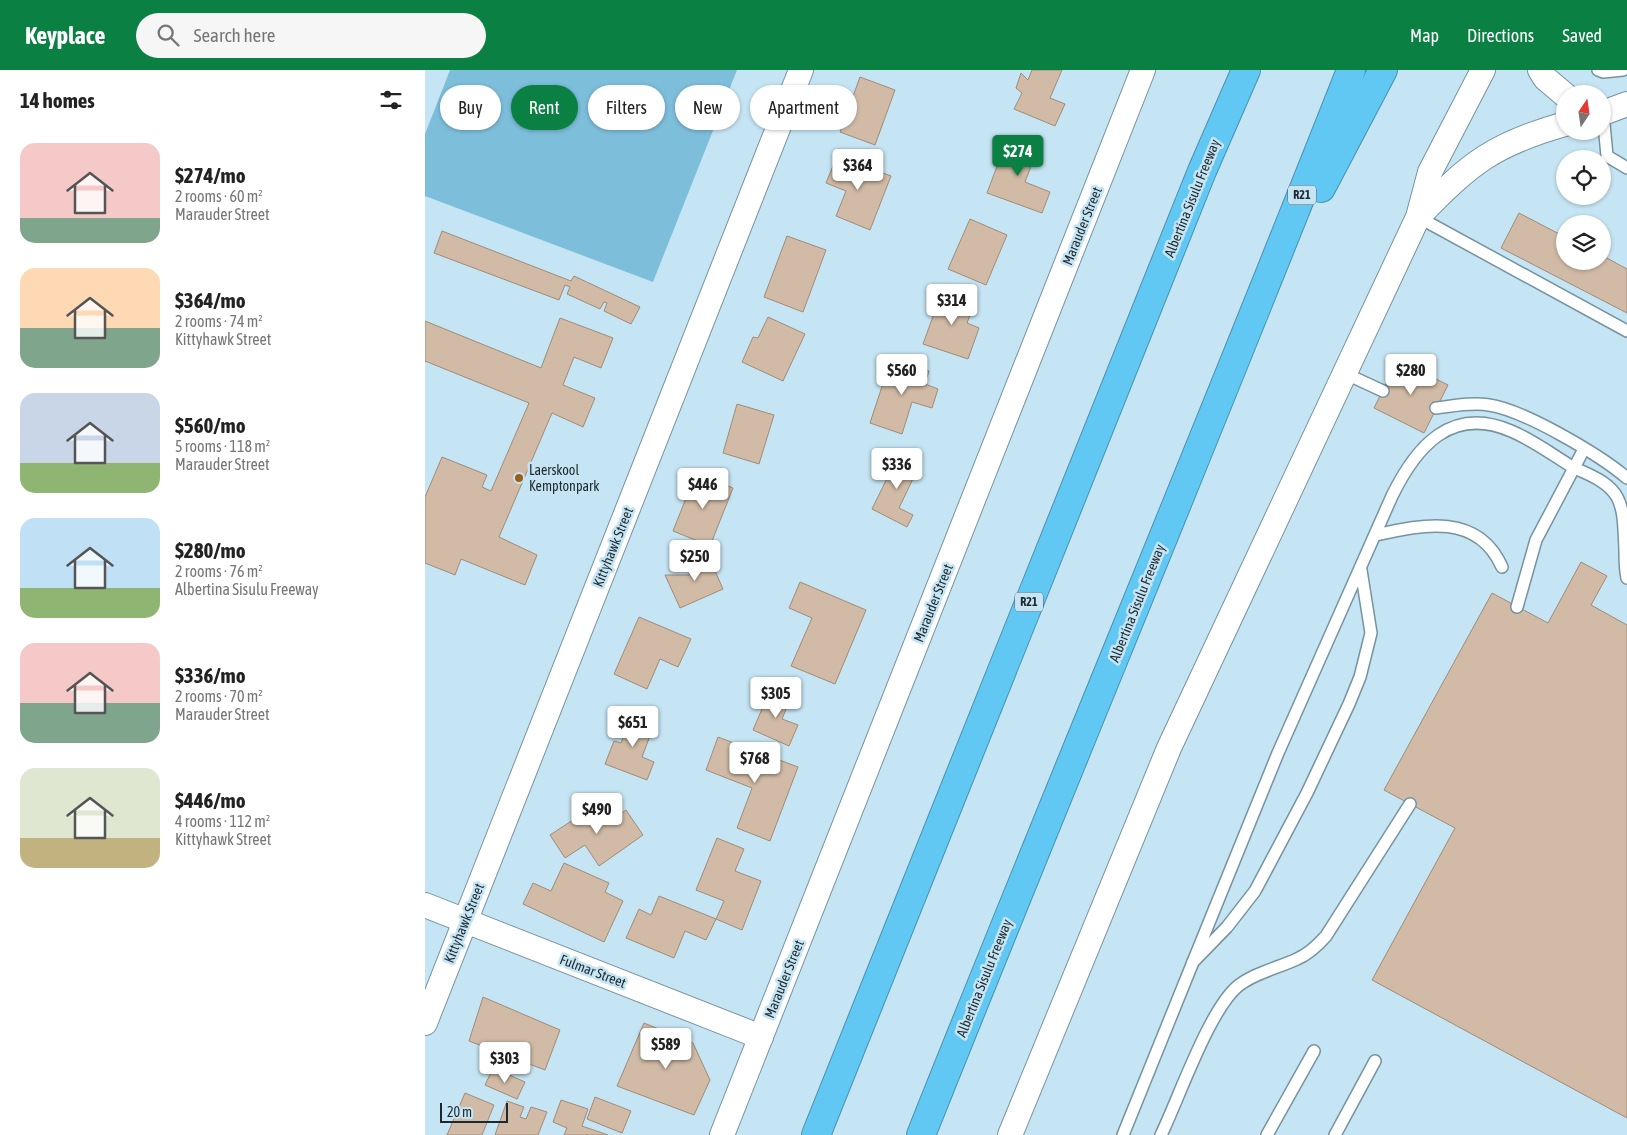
<!DOCTYPE html>
<meta charset="utf-8">
<style>
:root{--surface:#fff;--page:#f6f6f6;--text:#222;--muted:#767676;--accent:#0b8043}
body{margin:0;font-family:"Asap Condensed",sans-serif;background:var(--page);color:var(--text);height:100vh;display:flex;flex-direction:column;font-size:19px;white-space:nowrap}
*{box-sizing:border-box;margin:0}
p{font-size:16px;color:var(--muted)}
.icon{flex:none;width:28px;height:28px;fill:none;stroke:currentColor;stroke-width:2;stroke-linecap:round;stroke-linejoin:round}
.map{position:relative;flex:1;overflow:hidden}
.panel{display:flex;flex-direction:column;background:var(--surface);width:425px}
.panel>*{flex:none}
.hud{position:absolute;left:15px;top:15px;width:475px;height:45px;display:flex;gap:10px}
.needle{width:32px;rotate:13deg}
.tools{position:absolute;left:1131px;top:15px;display:grid;gap:10px}
.tools a{display:grid;place-items:center;width:55px;height:55px;border-radius:50%;background:var(--surface);box-shadow:0 1px 4px #0004;font-size:25px}
.scale{position:absolute;left:15px;bottom:12px;width:68px;box-sizing:border-box;padding-left:5px;border:2px solid #1e292f;border-top:0;font-size:14px;line-height:18px;white-space:nowrap;color:#1e292f;-webkit-text-stroke:4px #c6e5f4;paint-order:stroke}
.price{position:absolute;translate:-50% -42px;padding:0 11px;border-radius:5px;background:#fff;color:#222;font-size:16px;line-height:32px;filter:drop-shadow(0 1px 2px #0008)}
.price::after{content:'';position:absolute;left:50%;top:30px;width:15px;height:11px;margin-left:-8px;background:inherit;clip-path:polygon(0 0,100% 0,50% 100%)}
.price.active{background:var(--accent);color:#fff}
ul{padding:0;list-style:none}
li{display:flex;align-items:center;gap:15px;height:125px;padding:0 20px}
li span{display:grid;place-items:center;flex:none;width:140px;height:100px;border-radius:15px;color:#555}
li>.icon{margin-inline-start:auto}
span .icon{width:60px;height:60px;fill:#fffc;stroke-width:1}
li b{font-size:21px}
h2{display:flex;justify-content:space-between;align-items:center;height:60px;padding:0 20px;font-size:21px}
.tag{padding:0 18px;border-radius:22px;background:var(--surface);box-shadow:0 1px 4px #0004;font-size:18px;line-height:45px}
.tag.active{background:var(--accent);color:#fff}
header{display:flex;align-items:center;gap:30px;box-sizing:border-box;height:70px;padding:0 25px;background:var(--accent);color:#fff}
header strong{font-size:24px}
nav{display:flex;gap:28px;margin-inline-start:auto;font-size:18px}
.search{width:350px;height:45px;background:var(--page);display:flex;align-items:center;gap:12px;box-sizing:border-box;padding:0 18px;border-radius:28px;color:var(--muted);font-size:19px}
main{display:flex;flex:1;min-height:0}
.map>svg:first-child{display:block}
.green{fill:#7dbedb}
.building{fill:#d1bba6;stroke:#a08b77}
.lines{fill:none;stroke-linecap:round;stroke-linejoin:round}
.service-casing{stroke:#7693a1;stroke-width:14}
.minor-casing{stroke:#7693a1;stroke-width:26}
.motorway-casing{stroke:#4990ae;stroke-width:30}
.service{stroke:#fff;stroke-width:11}
.minor{stroke:#fff;stroke-width:24}
.motorway{stroke:#60c8f3;stroke-width:28}
.poi-dot{fill:#975f1a;stroke:#c6e5f4;stroke-width:2}
.labels{text-anchor:middle;stroke-width:5;stroke-linejoin:round;paint-order:stroke}
.shield{fill:#c6e5f4;stroke:#50616a;stroke-width:1}
.shield-label{font-size:12px;font-weight:bold;fill:#1e292f}
.street-label{font-size:14px;fill:#1e292f;stroke:#c6e5f4}
.poi-label{font-size:14px;fill:#1e292f;stroke:#c6e5f4;text-anchor:start}
</style>
<header>
<strong>Keyplace</strong>
<div class="search"><svg class="icon" aria-label="search" viewBox="0 0 24 24"><circle cx="10" cy="10" r="6"/><path d="M15 15l6 6"/></svg>Search here</div>
<nav><a>Map</a><a>Directions</a><a>Saved</a></nav>
</header>
<main>
<section class="panel">
<h2>14 homes<svg class="icon" aria-label="filters" viewBox="0 0 24 24"><path d="M4 7h16M4 17h16"/><circle cx="9" cy="7" r="2"/><circle cx="15" cy="17" r="2"/></svg></h2>
<ul>
<li><span style="background:linear-gradient(#f6c9c9 75%,#7fa58c 0)"><svg class="icon" aria-label="home" viewBox="0 0 24 24"><path d="M3 11l9-7 9 7M6 9v11h12V9"/></svg></span><div><b>$274/mo</b><p>2 rooms · 60 m²</p><p>Marauder Street</p></div></li>
<li><span style="background:linear-gradient(#ffd9b3 60%,#7fa58c 0)"><svg class="icon" aria-label="home" viewBox="0 0 24 24"><path d="M3 11l9-7 9 7M6 9v11h12V9"/></svg></span><div><b>$364/mo</b><p>2 rooms · 74 m²</p><p>Kittyhawk Street</p></div></li>
<li><span style="background:linear-gradient(#c9d6e8 70%,#8fb573 0)"><svg class="icon" aria-label="home" viewBox="0 0 24 24"><path d="M3 11l9-7 9 7M6 9v11h12V9"/></svg></span><div><b>$560/mo</b><p>5 rooms · 118 m²</p><p>Marauder Street</p></div></li>
<li><span style="background:linear-gradient(#bfe0f5 70%,#8fb573 0)"><svg class="icon" aria-label="home" viewBox="0 0 24 24"><path d="M3 11l9-7 9 7M6 9v11h12V9"/></svg></span><div><b>$280/mo</b><p>2 rooms · 76 m²</p><p>Albertina Sisulu Freeway</p></div></li>
<li><span style="background:linear-gradient(#f6c9c9 60%,#7fa58c 0)"><svg class="icon" aria-label="home" viewBox="0 0 24 24"><path d="M3 11l9-7 9 7M6 9v11h12V9"/></svg></span><div><b>$336/mo</b><p>2 rooms · 70 m²</p><p>Marauder Street</p></div></li>
<li><span style="background:linear-gradient(#dfe7d0 70%,#c2b280 0)"><svg class="icon" aria-label="home" viewBox="0 0 24 24"><path d="M3 11l9-7 9 7M6 9v11h12V9"/></svg></span><div><b>$446/mo</b><p>4 rooms · 112 m²</p><p>Kittyhawk Street</p></div></li>
</ul>
</section>
<div class="map">
<svg width="1202" height="1065" viewBox="0 0 1202 1065">
<rect width="100%" height="100%" fill="#c6e5f4"/>
<polygon class="green" points="25,0 312,0 228,212 0,126 0,64"/>
<g class="building">
<polygon points="607,0 637,0 625,28 640,34 630,56 589,39 597,23 591,18 596,3 603,10"/>
<polygon points="435,7 470,20 450,75 415,62"/>
<polygon points="583,67 613,78 600,112 625,122 617,143 562,123"/>
<polygon points="412,86 466,106 445,160 411,146 421,121 401,113"/>
<polygon points="1094,143 1140,167 1140,191 1178,191 1178,186 1202,199 1202,243 1076,178"/>
<polygon points="545,149 582,165 561,215 523,199"/>
<polygon points="17,161 146,211 149,206 215,237 206,254 179,241 182,233 179,232 175,239 142,224 145,217 140,215 134,230 9,183"/>
<polygon points="362,166 401,180 378,242 339,227"/>
<polygon points="518,219 550,231 542,253 554,258 543,289 498,274"/>
<polygon points="343,247 380,264 358,311 317,292 328,267 333,268"/>
<polygon points="135,248 188,268 176,298 149,287 138,315 170,328 158,357 127,343 74,467 112,485 100,515 36,489 30,505 0,493 0,427 17,387 62,405 57,417 66,421 104,333 0,291 0,251 116,298"/>
<polygon points="466,289 504,301 500,314 513,319 507,338 487,332 477,364 445,353"/>
<polygon points="973,290 1023,315 999,363 949,338"/>
<polygon points="312,334 349,345 334,394 298,383"/>
<polygon points="475,382 496,392 474,438 488,445 482,457 447,439"/>
<polygon points="271,403 308,418 285,476 248,461"/>
<polygon points="283,485 298,519 255,538 240,505 265,505 260,496"/>
<polygon points="1156,492 1182,506 1166,535 1202,555 1202,1048 947,910 1030,758 959,720 1067,523 1123,553"/>
<polygon points="375,512 441,540 410,614 366,596 387,548 364,538"/>
<polygon points="214,547 266,569 253,597 235,589 222,619 189,604"/>
<polygon points="346,618 366,627 357,649 373,655 364,676 328,660"/>
<polygon points="209,641 231,650 217,687 229,692 222,710 180,694 189,671 196,673"/>
<polygon points="293,667 373,697 345,771 312,758 327,718 281,700"/>
<polygon points="168,737 180,754 201,740 218,765 174,796 160,775 140,788 125,765"/>
<polygon points="292,768 319,779 310,801 336,811 317,860 291,849 299,831 271,820"/>
<polygon points="139,793 184,813 180,822 198,831 179,872 98,834 108,813 126,821"/>
<polygon points="234,826 291,849 281,870 260,861 249,888 201,868 214,839 226,845"/>
<polygon points="58,927 135,960 120,1000 44,971"/>
<polygon points="219,953 268,973 285,1010 269,1045 192,1016"/>
<polygon points="68,998 100,1012 92,1029 60,1015"/>
<polygon points="40,1023 69,1035 57,1065 22,1065"/>
<polygon points="170,1027 206,1041 197,1063 162,1049"/>
<polygon points="136,1030 163,1039 157,1056 183,1065 139,1065 142,1058 128,1052"/>
<polygon points="82,1031 99,1037 95,1047 101,1049 106,1037 122,1042 113,1065 70,1065"/>
</g>
<g class="lines">
<g class="service-casing">
<g id="service">
<polyline points="1173,0 1178,2 1198,0"/>
<polyline points="1180,43 1178,43 1182,86 1202,98"/>
<polyline points="993,147 1202,261"/>
<polyline points="919,303 958,321"/>
<path d="M 1011,338 C 1028,336 1047,332 1064,335 C 1099,340 1175,385 1202,408"/>
<path d="M 1159,379 L 1149,398 C 1199,418 1198,430 1200,481 C 1200,490 1200,499 1202,508"/>
<path d="M 951,465 C 999,454 1053,443 1077,497"/>
<path d="M 768,892 L 853,683 L 967,426 C 991,377 1026,335 1086,361 C 1108,370 1129,386 1149,398 L 1111,470 L 1092,537"/>
<polyline points="698,1065 768,892 802,857 830,821 882,723 924,634 935,607 946,563 936,500"/>
<path d="M 736,1065 C 754,1028 784,940 813,916 C 829,903 853,898 872,889 C 884,884 893,875 901,866 L 985,734"/>
<polyline points="842,1065 889,981"/>
<polyline points="910,1065 950,991"/>
</g>
</g>
<g class="minor-casing">
<g id="minor">
<polyline points="1115,0 1120,8 1140,25"/>
<polyline points="1178,43 1202,34"/>
<path d="M 994,146 C 1045,93 1069,74 1140,54"/>
<polyline points="0,835 336,967"/>
<polyline points="0,953 376,0"/>
<polyline points="297,1065 718,0"/>
<polyline points="585,1065 744,678 993,147 1005,102 1058,0"/>
</g>
</g>
<g class="motorway-casing">
<g id="motorway">
<polyline points="896,118 958,0"/>
<polyline points="391,1065 777,101 821,0"/>
<path d="M 496,1065 C 638,709 786,356 926,0"/>
</g>
</g>
<use href="#service" class="service"/>
<use href="#minor" class="minor"/>
<use href="#motorway" class="motorway"/>
</g>
<circle class="poi-dot" cx="94" cy="408" r="5"/>
<g class="labels">
<g class="shield">
<rect x="863" y="115.5" width="28" height="19" rx="4"/>
<rect x="590" y="522.5" width="28" height="19" rx="4"/>
</g>
<g class="shield-label">
<text x="877" y="129">R21</text>
<text x="604" y="536">R21</text>
</g>
<g class="street-label">
<text transform="translate(767 128) rotate(-68)" y="5">Albertina Sisulu Freeway</text>
<text transform="translate(657 156) rotate(-68)" y="5">Marauder Street</text>
<text transform="translate(188 477) rotate(-68)" y="5">Kittyhawk Street</text>
<text transform="translate(508 533) rotate(-68)" y="5">Marauder Street</text>
<text transform="translate(712 533) rotate(-68)" y="5">Albertina Sisulu Freeway</text>
<text transform="translate(39 853) rotate(-68)" y="5">Kittyhawk Street</text>
<text transform="translate(168 901) rotate(21)" y="5">Fulmar Street</text>
<text transform="translate(559 908) rotate(-68)" y="5">Albertina Sisulu Freeway</text>
<text transform="translate(359 909) rotate(-68)" y="5">Marauder Street</text>
</g>
<g class="poi-label">
<text x="104" y="405">Laerskool<tspan x="104" dy="16">Kemptonpark</tspan></text>
</g>
</g>
</svg>
<div class="tools">
<a><svg class="needle" viewBox="-14 -14 28 28"><path d="M0-13l5 13h-10z" fill="#e53935"/><path d="M0 13l5-13h-10z" fill="#767676"/></svg></a>
<a><svg class="icon" aria-label="locate" viewBox="0 0 24 24"><circle cx="12" cy="12" r="6"/><path d="M12 2v4M12 18v4M2 12h4M18 12h4"/></svg></a>
<a><svg class="icon" aria-label="layers" viewBox="0 0 24 24"><path d="M12 4l9 5-9 5-9-5zM3 14l9 5 9-5"/></svg></a>
</div>
<div class="scale">20 m</div>
<b class="price active" style="left:593px;top:107px">$274</b>
<b class="price" style="left:433px;top:121px">$364</b>
<b class="price" style="left:527px;top:256px">$314</b>
<b class="price" style="left:477px;top:326px">$560</b>
<b class="price" style="left:986px;top:326px">$280</b>
<b class="price" style="left:472px;top:420px">$336</b>
<b class="price" style="left:278px;top:440px">$446</b>
<b class="price" style="left:270px;top:512px">$250</b>
<b class="price" style="left:351px;top:649px">$305</b>
<b class="price" style="left:208px;top:678px">$651</b>
<b class="price" style="left:330px;top:714px">$768</b>
<b class="price" style="left:172px;top:765px">$490</b>
<b class="price" style="left:241px;top:1000px">$589</b>
<b class="price" style="left:80px;top:1014px">$303</b>
<div class="hud">
<a class="tag">Buy</a>
<a class="tag active">Rent</a>
<a class="tag">Filters</a>
<a class="tag">New</a>
<a class="tag">Apartment</a>
</div>
</div>
</main>
